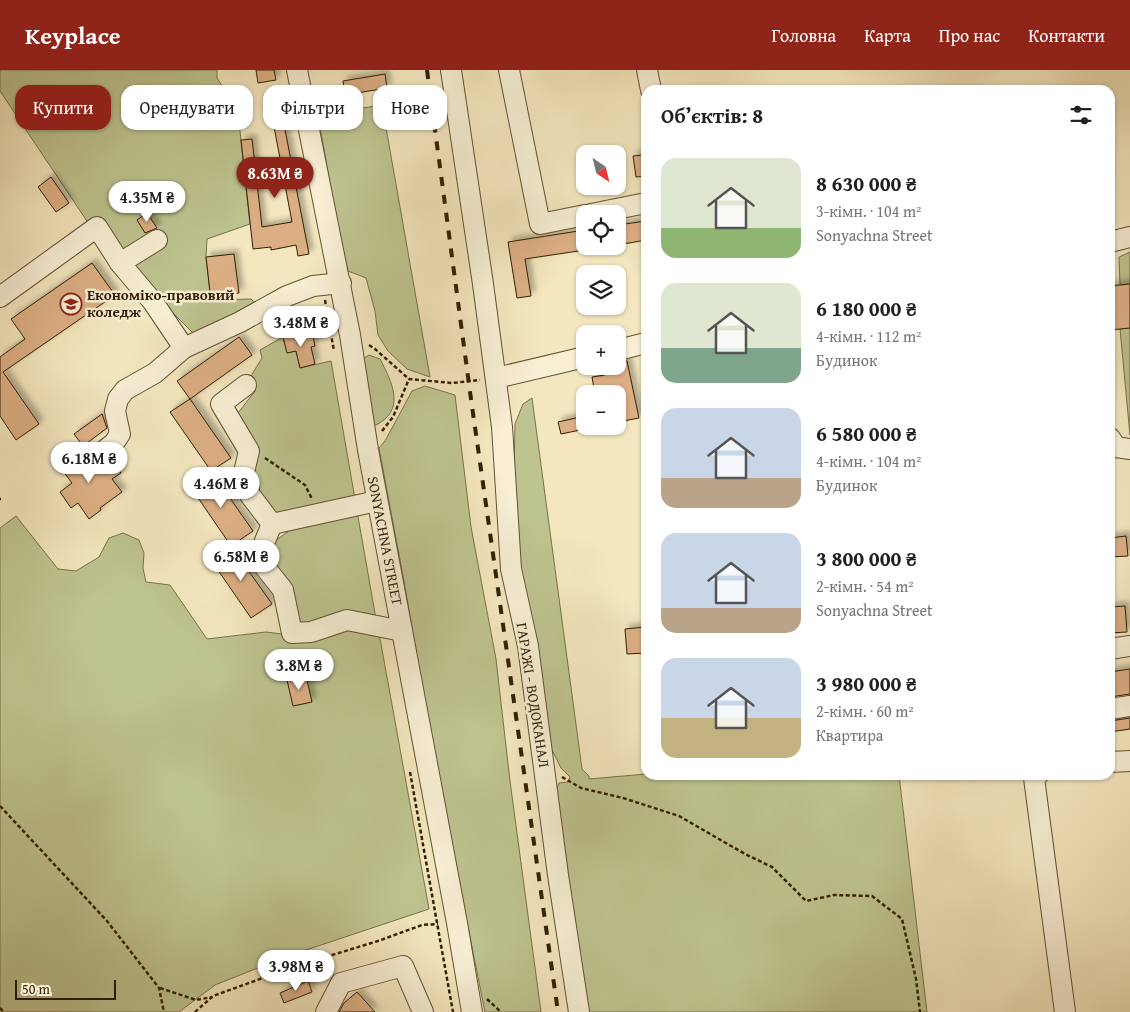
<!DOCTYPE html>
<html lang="uk">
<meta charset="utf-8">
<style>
:root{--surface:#fff;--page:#f2f2f2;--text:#202124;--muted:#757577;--accent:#8f2418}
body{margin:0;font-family:"Gentium Book Plus",serif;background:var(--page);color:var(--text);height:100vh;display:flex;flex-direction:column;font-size:19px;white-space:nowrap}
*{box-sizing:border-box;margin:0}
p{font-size:16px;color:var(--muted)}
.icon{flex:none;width:28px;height:28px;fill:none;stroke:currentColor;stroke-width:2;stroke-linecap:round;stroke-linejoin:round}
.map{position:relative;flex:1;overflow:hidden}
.drawer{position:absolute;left:641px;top:15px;width:474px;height:695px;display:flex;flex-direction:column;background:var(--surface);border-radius:15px;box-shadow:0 1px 4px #0004}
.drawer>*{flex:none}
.hud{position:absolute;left:15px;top:15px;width:475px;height:45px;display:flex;gap:10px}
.needle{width:32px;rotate:145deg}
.tools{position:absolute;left:576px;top:75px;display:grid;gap:10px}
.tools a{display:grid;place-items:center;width:50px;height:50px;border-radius:10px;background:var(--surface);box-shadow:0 1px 4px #0004;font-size:25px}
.scale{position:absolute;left:15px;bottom:12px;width:101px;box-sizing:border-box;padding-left:5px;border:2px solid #331f00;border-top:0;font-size:14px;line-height:18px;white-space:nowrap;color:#331f00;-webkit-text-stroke:4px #f8efd5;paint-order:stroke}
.price{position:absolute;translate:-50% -42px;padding:0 11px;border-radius:18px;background:#fff;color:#222;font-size:16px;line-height:32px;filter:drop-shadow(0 1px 2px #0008)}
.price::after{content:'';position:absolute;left:50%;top:30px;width:15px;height:11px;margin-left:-8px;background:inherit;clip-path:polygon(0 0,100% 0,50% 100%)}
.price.on{background:var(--accent);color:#fff}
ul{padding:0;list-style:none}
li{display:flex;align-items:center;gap:15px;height:125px;padding:0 20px}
li span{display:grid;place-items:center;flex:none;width:140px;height:100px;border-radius:15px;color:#555}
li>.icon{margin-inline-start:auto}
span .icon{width:60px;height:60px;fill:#fffc;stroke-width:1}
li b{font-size:21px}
h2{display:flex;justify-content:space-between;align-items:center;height:60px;padding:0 20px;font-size:21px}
.chip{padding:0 18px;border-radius:15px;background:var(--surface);box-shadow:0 1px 4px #0004;font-size:18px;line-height:45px}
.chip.on{background:var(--accent);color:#fff}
header{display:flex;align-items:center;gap:30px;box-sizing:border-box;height:70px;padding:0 25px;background:var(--accent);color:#fff}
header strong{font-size:24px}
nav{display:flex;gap:28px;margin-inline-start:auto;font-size:18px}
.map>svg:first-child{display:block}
.green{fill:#bec490;stroke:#787248}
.building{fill:#dbae84;stroke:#331f00;filter:url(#shadow)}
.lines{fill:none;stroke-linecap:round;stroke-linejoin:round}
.minor-casing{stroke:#635130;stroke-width:22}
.path{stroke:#331f00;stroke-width:2.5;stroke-dasharray:4 2.5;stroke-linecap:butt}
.minor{stroke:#f8efd5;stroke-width:20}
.rail{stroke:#331f00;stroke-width:4;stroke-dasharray:9 9;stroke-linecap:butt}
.labels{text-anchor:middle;stroke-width:5;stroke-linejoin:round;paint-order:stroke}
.poi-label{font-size:15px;font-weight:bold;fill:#331f00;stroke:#f8efd5;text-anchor:start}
.street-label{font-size:15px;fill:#331f00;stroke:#f8efd5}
</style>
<header>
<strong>Keyplace</strong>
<nav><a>Головна</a><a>Карта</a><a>Про нас</a><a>Контакти</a></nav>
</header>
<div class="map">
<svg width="1130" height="942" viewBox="0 0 1130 942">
<defs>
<filter id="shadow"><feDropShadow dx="4.5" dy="-4.5" stdDeviation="2.5" flood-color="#0004"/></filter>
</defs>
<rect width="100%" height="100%" fill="#f4e7bf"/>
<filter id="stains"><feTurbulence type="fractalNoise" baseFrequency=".004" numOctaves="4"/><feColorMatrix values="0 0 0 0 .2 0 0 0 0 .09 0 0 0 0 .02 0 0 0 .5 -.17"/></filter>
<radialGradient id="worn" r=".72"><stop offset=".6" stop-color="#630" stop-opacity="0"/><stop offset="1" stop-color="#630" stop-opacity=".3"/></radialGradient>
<g class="green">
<polygon points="0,0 217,0 217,8 234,35 239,52 250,154 207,169 206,187 211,230 251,229 257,235 194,264 162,232 113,190 0,21"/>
<polygon points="382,35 430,307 407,299 388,281 378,265 375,241 366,208 348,201 336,149 318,45"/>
<polygon points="1130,182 1130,214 1120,215 1119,187"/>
<polygon points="1130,258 1130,365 1120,259"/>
<path d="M 283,267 L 287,283 L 296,281 L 300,298 L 331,291 L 355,429 L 281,445 C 244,423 258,409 253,374 C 252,364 243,352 238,343 L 255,321 L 251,306 L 262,288 L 260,280 Z"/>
<path d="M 369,285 L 380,289 C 392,312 407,341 374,356 L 361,290 Z"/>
<polygon points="425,316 455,325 471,457 496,589 510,711 541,942 485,942 434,687 404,511 379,378 385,371 412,321"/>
<polygon points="532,328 582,699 589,706 589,709 646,704 899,705 927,942 586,942 555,723 559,713 568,712 570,707 561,698 551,678 523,519 516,469 514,406 515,354 523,334"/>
<polygon points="357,441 376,549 302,558 270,487 275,471 293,458"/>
<polygon points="16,446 58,499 76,501 99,487 109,468 123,463 139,470 144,483 143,498 146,512 170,515 207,569 266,562 282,564 348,555 379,563 429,839 288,886 215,915 179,942 0,942 0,458"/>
</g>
<g class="building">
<polygon points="256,0 274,0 276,10 258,13"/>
<polygon points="385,4 387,18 345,25 343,11"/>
<polygon points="282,44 309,184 298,186 296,175 271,180 271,177 253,179 249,143 241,70 252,69 262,157 292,152 272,46"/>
<polygon points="644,85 645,90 646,89 646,106 636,107 633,86"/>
<polygon points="51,107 69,133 56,142 38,117"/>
<polygon points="147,143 157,158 145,163 137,150"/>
<polygon points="646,151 646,170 618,175 618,155"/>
<polygon points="585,160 585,180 525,189 531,226 517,228 508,172"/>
<polygon points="234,184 239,223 230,224 230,228 211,231 206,187"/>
<polygon points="92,193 115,225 3,302 39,354 16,370 0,346 0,287 25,269 11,249"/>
<polygon points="1130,214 1130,258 1110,260 1110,216"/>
<polygon points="312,261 315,276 311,277 315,294 300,298 296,281 287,283 283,267"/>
<polygon points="239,267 252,285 190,329 177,311"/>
<polygon points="627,291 639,348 618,352 618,324 595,324 592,307 605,305 603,296 618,296 618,293"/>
<polygon points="190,329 231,388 211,401 170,342"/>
<polygon points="102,344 107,358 83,376 74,364"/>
<polygon points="585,346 585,359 561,364 558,352"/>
<polygon points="80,378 84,384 83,389 85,395 90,399 96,401 111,390 121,403 112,409 122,422 100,438 101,440 89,449 78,433 71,438 60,422 72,413 57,393"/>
<polygon points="211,401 253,461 231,476 190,416"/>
<polygon points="1126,466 1128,486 1110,487 1110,468"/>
<polygon points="231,476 272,534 251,548 211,490"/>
<polygon points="1125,536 1127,562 1110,563 1110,537"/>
<polygon points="646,557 646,583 627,584 625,559"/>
<polygon points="1130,599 1130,624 1110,627 1110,602"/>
<polygon points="306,606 312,632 293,636 287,610"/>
<polygon points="1130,648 1130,659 1110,662 1110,651"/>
<polygon points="308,911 312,922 284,933 280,923"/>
<polygon points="357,922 375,942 339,942 344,933"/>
</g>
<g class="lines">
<g class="minor-casing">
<g id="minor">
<polyline points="297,0 350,265 368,380 457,853 472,942"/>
<polyline points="451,0 483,214 502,357 511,499 528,576 558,805 579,942"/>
<polyline points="509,0 540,154 585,145"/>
<polyline points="647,0 651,20"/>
<polyline points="591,144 646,133"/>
<polyline points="157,170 120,193 153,232 184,278"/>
<polyline points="1110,172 1130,167"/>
<polyline points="0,227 97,157 120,193"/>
<polyline points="618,280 646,273"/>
<polyline points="496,308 585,287"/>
<polyline points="246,315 221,334 249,381 244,402 250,425 272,454 377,431"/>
<polyline points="1110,368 1116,377 1130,379"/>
<polyline points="95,388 114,373 120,364 115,341 118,329 125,320 155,303 184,278 240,252 287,226 313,216 341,213"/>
<polyline points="272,454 262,478 264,496 283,520 292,563 311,562 347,550 402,561"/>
<polyline points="1110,579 1130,576"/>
<polyline points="1110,639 1130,636"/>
<polyline points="1110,692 1130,691"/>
<polyline points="1038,705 1034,708 1065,942"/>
<polyline points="326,942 341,913 403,896 423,942"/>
</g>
</g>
<g class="path">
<polyline points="325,230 334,281"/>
<polyline points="369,275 375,279 409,309 452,313 480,310"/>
<polyline points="382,361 393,347 409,309"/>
<polyline points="265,388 305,415 312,429"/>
<polyline points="0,429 1,429"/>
<polyline points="410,702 453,942"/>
<polyline points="562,707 581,718 623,728 679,746 745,784 772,797 806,831 834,825 872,826 902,849 916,909 920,942"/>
<polyline points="0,736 107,851 159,918 164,942"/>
<polyline points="160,918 196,930 212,927"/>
<polyline points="487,929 501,942"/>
<polyline points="0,938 4,942"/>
<polyline points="195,942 213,926 296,896 378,871 422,855 438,854"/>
</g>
<use href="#minor" class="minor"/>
<polyline class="rail" points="427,0 471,329 558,942"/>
</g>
<defs>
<g id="university-ring" transform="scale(1.125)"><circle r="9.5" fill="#f8efd5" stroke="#8f2418" stroke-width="1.5"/><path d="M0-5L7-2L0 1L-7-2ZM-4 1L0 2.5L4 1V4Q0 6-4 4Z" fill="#8f2418"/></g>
</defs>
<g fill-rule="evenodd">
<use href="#university-ring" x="71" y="234"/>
</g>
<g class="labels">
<g class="poi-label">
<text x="87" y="230">Економіко-правовий<tspan x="87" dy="17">коледж</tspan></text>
</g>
<g class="street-label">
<text transform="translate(385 471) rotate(79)" y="5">SONYACHNA STREET</text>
<text transform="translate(533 625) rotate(81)" y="5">ГАРАЖІ - ВОДОКАНАЛ</text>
</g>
</g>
<rect width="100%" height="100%" filter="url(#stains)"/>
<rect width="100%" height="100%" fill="url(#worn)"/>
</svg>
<div class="tools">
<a><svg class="needle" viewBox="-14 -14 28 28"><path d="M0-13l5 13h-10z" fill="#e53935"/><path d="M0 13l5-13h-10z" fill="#757577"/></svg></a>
<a><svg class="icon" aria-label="locate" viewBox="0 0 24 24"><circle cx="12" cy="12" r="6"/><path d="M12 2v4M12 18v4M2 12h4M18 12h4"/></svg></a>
<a><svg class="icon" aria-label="layers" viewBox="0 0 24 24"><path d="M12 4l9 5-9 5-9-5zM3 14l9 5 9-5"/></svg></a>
<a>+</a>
<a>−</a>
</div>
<div class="scale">50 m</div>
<b class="price on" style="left:275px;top:129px">8.63M ₴</b>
<b class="price" style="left:147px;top:153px">4.35M ₴</b>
<b class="price" style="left:301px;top:278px">3.48M ₴</b>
<b class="price" style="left:89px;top:414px">6.18M ₴</b>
<b class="price" style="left:221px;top:439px">4.46M ₴</b>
<b class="price" style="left:241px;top:512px">6.58M ₴</b>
<b class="price" style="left:299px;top:621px">3.8M ₴</b>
<b class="price" style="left:296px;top:922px">3.98M ₴</b>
<div class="hud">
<a class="chip on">Купити</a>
<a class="chip">Орендувати</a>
<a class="chip">Фільтри</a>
<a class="chip">Нове</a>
</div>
<section class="drawer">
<h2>Об’єктів: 8<svg class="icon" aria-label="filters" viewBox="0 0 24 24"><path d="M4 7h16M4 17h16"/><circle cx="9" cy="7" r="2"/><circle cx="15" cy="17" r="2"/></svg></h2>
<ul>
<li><span style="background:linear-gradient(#dfe7d0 70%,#8fb573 0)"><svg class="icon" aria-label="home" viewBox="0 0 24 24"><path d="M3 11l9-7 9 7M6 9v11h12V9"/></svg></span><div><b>8 630 000 ₴</b><p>3-кімн. · 104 m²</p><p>Sonyachna Street</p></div></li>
<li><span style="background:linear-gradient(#dfe7d0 65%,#7fa58c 0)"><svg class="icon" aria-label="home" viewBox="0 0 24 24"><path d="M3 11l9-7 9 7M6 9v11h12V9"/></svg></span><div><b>6 180 000 ₴</b><p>4-кімн. · 112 m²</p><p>Будинок</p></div></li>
<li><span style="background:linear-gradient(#c9d6e8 70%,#b9a48a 0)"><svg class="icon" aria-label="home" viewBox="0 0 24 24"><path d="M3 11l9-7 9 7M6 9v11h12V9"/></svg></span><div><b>6 580 000 ₴</b><p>4-кімн. · 104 m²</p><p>Будинок</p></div></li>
<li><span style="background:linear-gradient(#c9d6e8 75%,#b9a48a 0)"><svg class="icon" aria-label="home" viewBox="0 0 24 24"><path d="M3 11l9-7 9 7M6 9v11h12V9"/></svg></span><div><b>3 800 000 ₴</b><p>2-кімн. · 54 m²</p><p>Sonyachna Street</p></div></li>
<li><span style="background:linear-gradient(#c9d6e8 60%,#c2b280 0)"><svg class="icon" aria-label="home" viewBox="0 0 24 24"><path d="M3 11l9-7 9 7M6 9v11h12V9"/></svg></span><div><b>3 980 000 ₴</b><p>2-кімн. · 60 m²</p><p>Квартира</p></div></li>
</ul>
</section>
</div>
